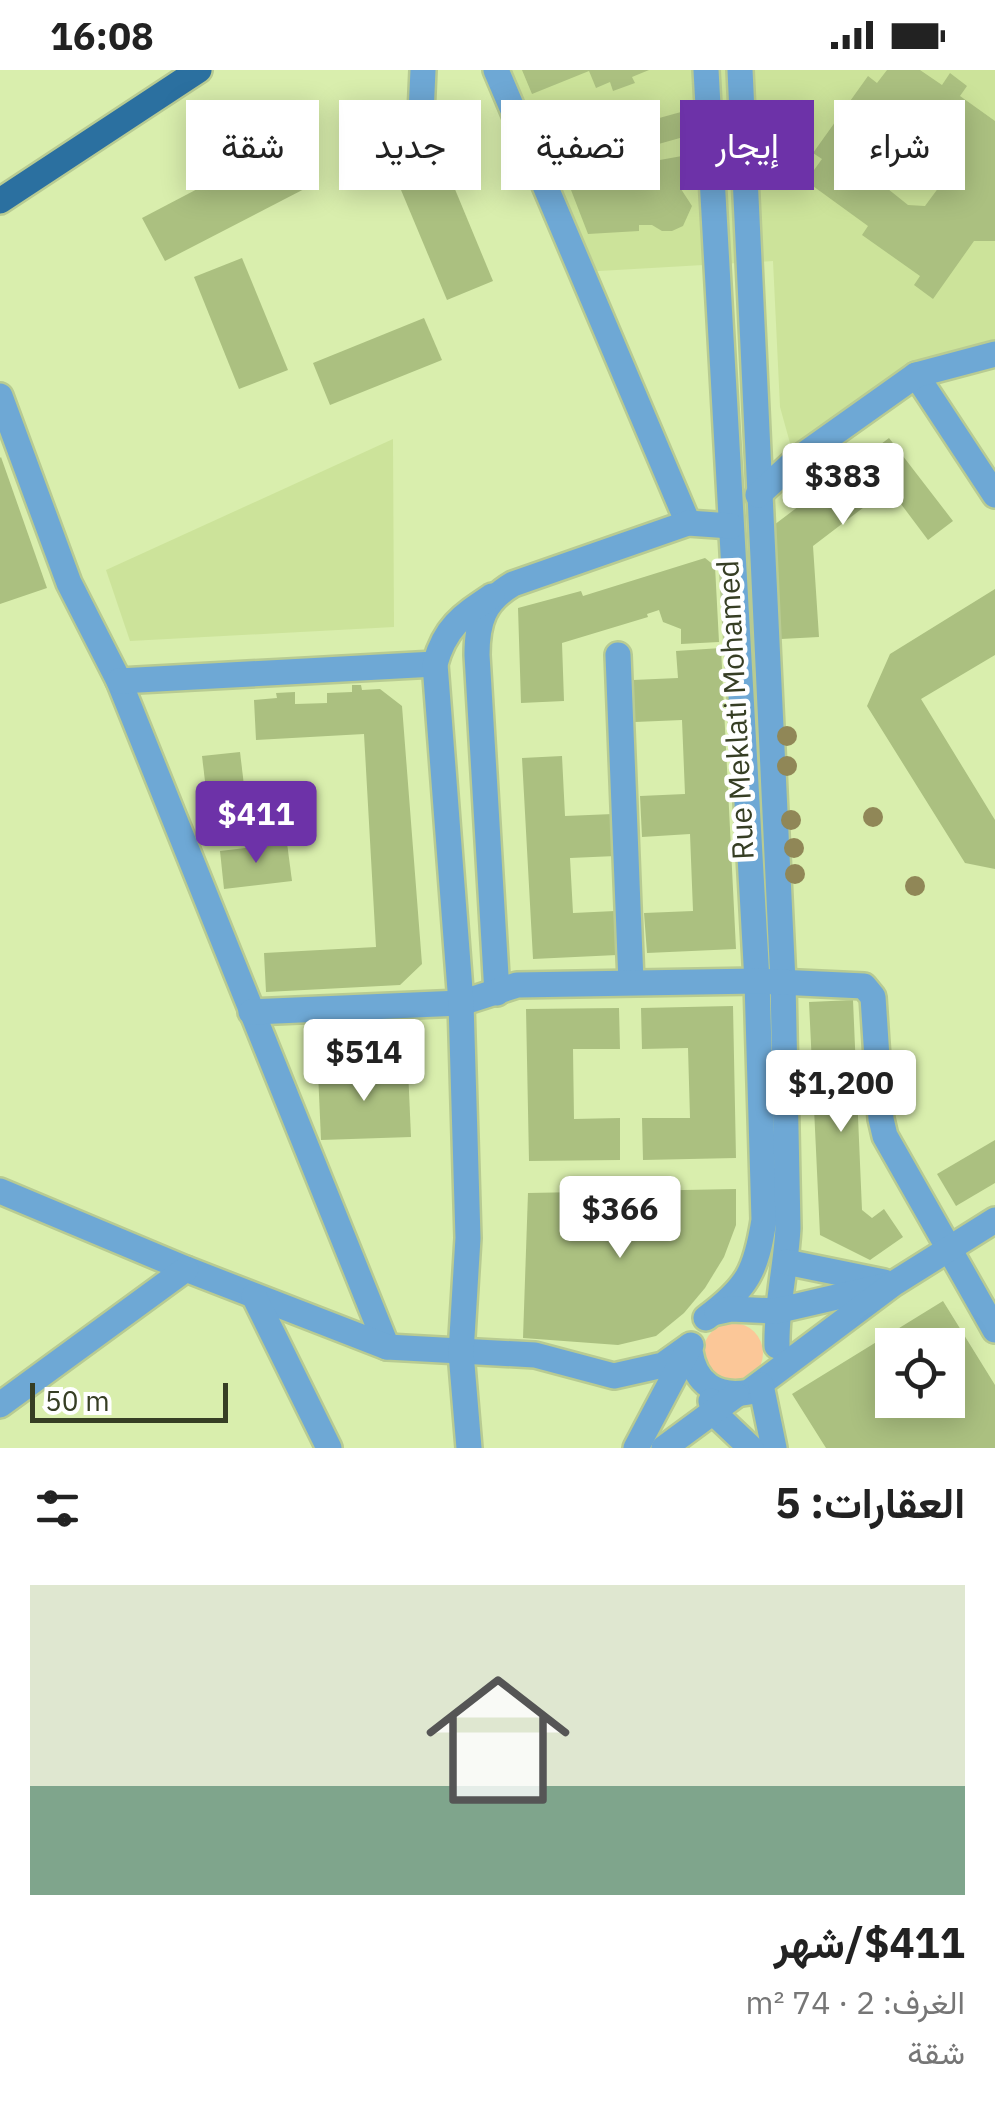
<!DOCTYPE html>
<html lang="ar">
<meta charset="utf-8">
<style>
:root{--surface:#fff;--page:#f6f6f6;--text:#222;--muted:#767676;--accent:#6d32a8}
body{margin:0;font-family:"IBM Plex Sans",Vazirmatn,sans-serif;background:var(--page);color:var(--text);direction:rtl;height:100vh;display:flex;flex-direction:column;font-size:38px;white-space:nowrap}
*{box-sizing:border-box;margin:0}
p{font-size:32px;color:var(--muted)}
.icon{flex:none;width:55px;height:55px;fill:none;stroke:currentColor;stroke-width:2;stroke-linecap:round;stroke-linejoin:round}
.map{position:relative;height:1378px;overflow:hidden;direction:ltr}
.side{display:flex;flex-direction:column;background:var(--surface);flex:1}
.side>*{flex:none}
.top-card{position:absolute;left:30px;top:30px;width:935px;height:90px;direction:rtl;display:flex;gap:20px}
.tools{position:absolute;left:875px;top:1258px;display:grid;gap:20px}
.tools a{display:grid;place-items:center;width:90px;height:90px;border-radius:0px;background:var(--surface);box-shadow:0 5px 25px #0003;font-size:50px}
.scale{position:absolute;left:30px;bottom:25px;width:198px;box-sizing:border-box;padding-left:10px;border:5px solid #363e24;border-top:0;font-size:28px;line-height:35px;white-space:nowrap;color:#363e24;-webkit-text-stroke:8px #fff;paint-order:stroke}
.price{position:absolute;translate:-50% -85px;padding:0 22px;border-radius:10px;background:#fff;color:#222;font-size:32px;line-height:65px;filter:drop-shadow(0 2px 5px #0008)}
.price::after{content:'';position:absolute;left:50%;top:60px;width:30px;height:22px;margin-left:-15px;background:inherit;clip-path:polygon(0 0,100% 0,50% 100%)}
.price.on{background:var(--accent);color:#fff}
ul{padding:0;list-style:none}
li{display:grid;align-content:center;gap:20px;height:530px;padding:0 30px}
li span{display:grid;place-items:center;height:310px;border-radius:0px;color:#555}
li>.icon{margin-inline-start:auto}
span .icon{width:180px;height:180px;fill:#fffc;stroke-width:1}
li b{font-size:42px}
h2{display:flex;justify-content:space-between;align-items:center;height:120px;padding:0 30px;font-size:42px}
.pill{padding:0 35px;border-radius:0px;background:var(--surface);box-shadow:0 5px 25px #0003;font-size:35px;line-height:90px}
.pill.on{background:var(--accent);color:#fff}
.status{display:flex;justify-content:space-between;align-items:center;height:70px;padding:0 50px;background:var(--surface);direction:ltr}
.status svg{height:28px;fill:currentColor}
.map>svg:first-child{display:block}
.built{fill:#cce39a}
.green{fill:#fbc798}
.building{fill:#abc080;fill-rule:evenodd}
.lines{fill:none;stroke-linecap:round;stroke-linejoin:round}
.minor-casing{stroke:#b8cb92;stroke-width:30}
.major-casing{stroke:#b8cb92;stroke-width:30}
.minor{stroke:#6ea8d5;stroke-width:25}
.major{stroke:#2b70a0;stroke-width:25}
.tree{fill:#908757}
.labels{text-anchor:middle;stroke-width:9;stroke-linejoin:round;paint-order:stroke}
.street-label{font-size:30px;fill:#363e24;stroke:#fff}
</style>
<div class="status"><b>16:08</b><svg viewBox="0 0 49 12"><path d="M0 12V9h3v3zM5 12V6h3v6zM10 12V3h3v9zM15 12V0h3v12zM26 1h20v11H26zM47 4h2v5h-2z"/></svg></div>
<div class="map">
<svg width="995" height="1378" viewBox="0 0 995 1378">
<rect width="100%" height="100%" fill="#d9eead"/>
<g class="built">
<polygon points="496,0 995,0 995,284 916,305 795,391 780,337 773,191 582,202"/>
<polygon points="393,369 394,557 130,571 106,500"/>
</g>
<circle class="green" cx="733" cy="1283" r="30"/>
<g class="building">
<polygon points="522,0 649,0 632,7 635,13 613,21 610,12 596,18 589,1 532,24"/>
<path d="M 887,0 L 920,0 L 942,15 L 950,3 L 967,16 L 960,26 L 995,51 L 995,171 L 974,171 L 933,229 L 914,215 L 920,206 L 862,165 L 868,156 L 806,111 L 822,89 L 813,83 L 868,6 L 877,13 ZM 914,88 L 933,103 L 939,117 L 925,136 L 908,135 L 888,119 Z"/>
<polygon points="649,37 652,50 681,42 687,66 655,75 654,71 641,74 643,80 629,84 627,76 613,80 616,92 595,97 591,82 552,90 537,53 568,39 571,51 614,39 615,45"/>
<polygon points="287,72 310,116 165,191 142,148"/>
<polygon points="682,86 681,119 692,136 683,156 672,161 662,161 652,155 639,155 639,161 588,164 571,120 634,114 643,106 643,93"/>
<polygon points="447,100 493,211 447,230 401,120"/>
<polygon points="242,188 288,300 239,319 194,207"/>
<polygon points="424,248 442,290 330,335 313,293"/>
<polygon points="889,368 953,451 928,470 889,418 813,476 819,567 781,569 774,455"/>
<polygon points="1,387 47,518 0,534 0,388"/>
<polygon points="705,488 715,496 719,572 681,574 681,559 663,552 659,540 647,544 648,547 562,573 564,631 521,633 518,538 581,521 583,526"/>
<polygon points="995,519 995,585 921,629 995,750 995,799 965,793 867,636 890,584"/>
<polygon points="721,578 736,879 647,883 644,843 693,841 690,764 642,767 640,726 685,724 682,650 635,652 633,610 678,608 676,581"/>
<polygon points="352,615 361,615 362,620 380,619 402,636 422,894 400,915 266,922 264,883 376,877 364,664 256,670 254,630 277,628 276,623 295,622 295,634 327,633 327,623 352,622"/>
<polygon points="240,682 248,749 210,753 202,686"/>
<polygon points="562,686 565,746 613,744 616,786 570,788 573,843 615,841 617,885 533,889 522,688"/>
<polygon points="287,773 292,811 224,819 220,781"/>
<polygon points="853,930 862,1140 872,1148 884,1139 903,1167 870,1190 820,1165 809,932"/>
<polygon points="733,936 736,1088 643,1090 642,1048 690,1048 688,978 642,979 641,938"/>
<polygon points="619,938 620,979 573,979 574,1049 620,1048 620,1090 529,1091 526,939"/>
<polygon points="408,999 411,1067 321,1070 318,1002"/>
<polygon points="995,1070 995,1113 956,1136 937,1104"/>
<polygon points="736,1119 736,1155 724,1187 705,1218 684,1243 656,1266 618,1275 523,1268 528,1123"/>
<path d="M 943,1231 L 995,1315 L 995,1378 L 826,1378 L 792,1324 ZM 892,1275 L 948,1275 L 948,1330 L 892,1330 Z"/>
</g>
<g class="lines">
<g class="minor-casing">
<g id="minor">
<polyline points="496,0 688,453"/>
<path d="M 706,0 L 757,911 L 764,1150 C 756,1201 748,1217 706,1248"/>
<path d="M 740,0 L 783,912 L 788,1158 C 786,1198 776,1236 777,1276"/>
<polyline points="397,100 421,44 423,0"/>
<polyline points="916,305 995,425"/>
<polyline points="0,326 69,513 119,611 387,1277"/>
<polyline points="758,425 795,391 916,305 995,284"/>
<polyline points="618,585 631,912"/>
<polyline points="119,611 435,594"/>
<path d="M 497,923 L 477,585 C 477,551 484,531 513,514 L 688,453 L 731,456"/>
<polyline points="251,942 461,933 517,915 757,911 864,916 873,927 881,1049 885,1066 995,1260"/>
<polyline points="0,1121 186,1199 387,1277 535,1285 614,1306 663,1295 691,1275"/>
<polyline points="786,1192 884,1212"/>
<polyline points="254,1226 329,1378"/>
<polyline points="717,1242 731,1239 776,1241 884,1216"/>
<path d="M 690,1281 C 695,1314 717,1328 749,1322 L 893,1214 L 995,1150"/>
<polyline points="761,1315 774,1378"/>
<polyline points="711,1331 714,1343 751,1378"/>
<polyline points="0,1335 186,1199"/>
<path d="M 469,1378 L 461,1283 L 468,1168 L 461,933 L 435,594 C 445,557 462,546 492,526"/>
<polyline points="636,1378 690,1276"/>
<polyline points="664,1378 736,1325"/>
</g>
</g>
<g class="major-casing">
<polyline id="major" points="0,131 199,0"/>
</g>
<use href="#minor" class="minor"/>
<use href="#major" class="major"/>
</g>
<g class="tree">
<circle cx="787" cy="666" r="10"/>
<circle cx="787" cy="696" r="10"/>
<circle cx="873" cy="747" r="10"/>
<circle cx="791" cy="750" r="10"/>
<circle cx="794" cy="778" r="10"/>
<circle cx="795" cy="804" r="10"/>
<circle cx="915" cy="816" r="10"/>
</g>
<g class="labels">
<g class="street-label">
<text transform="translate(736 640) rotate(-93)" y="10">Rue Meklati Mohamed</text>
</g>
</g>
</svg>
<div class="tools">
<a><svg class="icon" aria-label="locate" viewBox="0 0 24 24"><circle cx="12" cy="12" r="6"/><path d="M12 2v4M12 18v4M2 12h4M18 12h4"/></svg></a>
</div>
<div class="scale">50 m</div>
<b class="price" style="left:843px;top:458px">$383</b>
<b class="price on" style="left:256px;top:796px">$411</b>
<b class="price" style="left:364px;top:1034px">$514</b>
<b class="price" style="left:841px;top:1065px">$1,200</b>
<b class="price" style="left:620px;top:1191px">$366</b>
<div class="top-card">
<a class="pill">شراء</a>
<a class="pill on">إيجار</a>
<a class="pill">تصفية</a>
<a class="pill">جديد</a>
<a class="pill">شقة</a>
</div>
</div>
<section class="side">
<h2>العقارات: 5<svg class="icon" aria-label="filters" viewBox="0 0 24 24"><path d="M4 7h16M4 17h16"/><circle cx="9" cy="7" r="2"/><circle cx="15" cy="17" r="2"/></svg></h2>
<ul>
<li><span style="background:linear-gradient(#dfe7d0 65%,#7fa58c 0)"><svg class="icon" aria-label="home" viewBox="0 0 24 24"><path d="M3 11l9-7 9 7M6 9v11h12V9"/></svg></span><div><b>$411/شهر</b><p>الغرف: 2 · 74 m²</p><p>شقة</p></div></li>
</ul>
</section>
